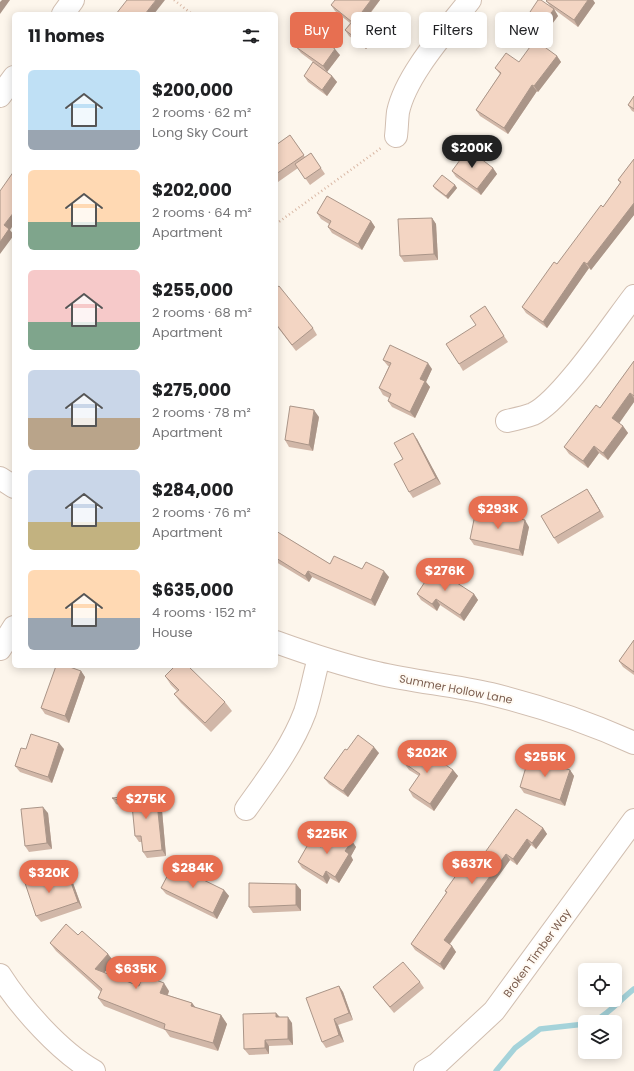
<!DOCTYPE html>
<meta charset="utf-8">
<style>
:root{--surface:#fff;--page:#f6f6f6;--text:#202124;--muted:#757577;--accent:#e76f51}
body{margin:0;font-family:Poppins,sans-serif;background:var(--page);color:var(--text);height:100vh;display:flex;flex-direction:column;font-size:15px;white-space:nowrap}
*{box-sizing:border-box;margin:0}
p{font-size:13px;color:var(--muted)}
.icon{flex:none;width:22px;height:22px;fill:none;stroke:currentColor;stroke-width:2;stroke-linecap:round;stroke-linejoin:round}
.map{position:relative;flex:1;overflow:hidden}
.drawer{position:absolute;left:12px;top:12px;width:266px;height:656px;display:flex;flex-direction:column;background:var(--surface);border-radius:6px;box-shadow:0 2px 10px #0003}
.drawer>*{flex:none}
.guide{position:absolute;left:290px;top:12px;width:284px;height:36px;display:flex;gap:8px}
.controls{position:absolute;left:578px;top:963px;display:grid;gap:8px}
.controls a{display:grid;place-items:center;width:44px;height:44px;border-radius:6px;background:var(--surface);box-shadow:0 2px 10px #0003;font-size:20px}
.price{position:absolute;translate:-50% -34px;padding:0 9px;border-radius:14px;background:var(--accent);color:#fff;font-size:13px;line-height:26px;filter:drop-shadow(0 1px 2px #0008)}
.price::after{content:'';position:absolute;left:50%;top:24px;width:12px;height:9px;margin-left:-6px;background:inherit;clip-path:polygon(0 0,100% 0,50% 100%)}
.price.active{background:#222;color:#fff}
ul{padding:0;list-style:none}
li{display:flex;align-items:center;gap:12px;height:100px;padding:0 16px}
li span{display:grid;place-items:center;flex:none;width:112px;height:80px;border-radius:6px;color:#555}
li>.icon{margin-inline-start:auto}
span .icon{width:48px;height:48px;fill:#fffc;stroke-width:1}
li b{font-size:17px}
h2{display:flex;justify-content:space-between;align-items:center;height:48px;padding:0 16px;font-size:17px}
.pill{padding:0 14px;border-radius:6px;background:var(--surface);box-shadow:0 2px 10px #0003;font-size:14px;line-height:36px}
.pill.active{background:var(--accent);color:#fff}
.map>svg:first-child{display:block}
.lines{fill:none;stroke-linecap:round;stroke-linejoin:round}
.stream{stroke:#a5d3da;stroke-width:5.5}
.minor-casing{stroke:#d1beb0;stroke-width:24}
.path{stroke:#d9b8a5;stroke-width:2.5;stroke-dasharray:1 3;stroke-linecap:butt}
.minor{stroke:#fff;stroke-width:22}
.wall{fill:#d1b7a8}
.shaded-wall{fill:#aa9588}
.building{fill:#f3d5c3;stroke:#aa9588}
.labels{text-anchor:middle;stroke-width:4;stroke-linejoin:round;paint-order:stroke}
.street-label{font-size:11px;fill:#7a5c4d;stroke:#fffaf3}
</style>
<div class="map">
<svg width="634" height="1071" viewBox="0 0 634 1071">
<rect width="100%" height="100%" fill="#fdf6ec"/>
<g class="lines">
<g class="stream">
<path d="M 593,1022 C 609,1014 620,1000 634,989"/>
<polyline points="496,1071 515,1048 540,1029 585,1024"/>
</g>
<g class="minor-casing">
<g id="minor">
<polyline points="63,14 73,0"/>
<polyline points="0,96 14,77"/>
<path d="M 396,136 C 397,128 397,120 398,112 C 406,74 447,30 470,0"/>
<path d="M 507,421 C 516,419 525,417 533,414 C 561,401 613,323 634,296"/>
<polyline points="0,478 14,487"/>
<path d="M 276,642 C 309,654 343,665 377,673 C 415,682 453,685 491,694 C 540,706 588,722 634,743"/>
<polyline points="0,649 14,627"/>
<path d="M 246,809 C 268,778 292,747 305,712 C 311,694 314,675 319,658"/>
<path d="M 0,975 C 21,1008 60,1052 94,1071"/>
<polyline points="425,1071 437,1064 494,1011 634,820"/>
</g>
</g>
<g class="path">
<polyline points="174,0 192,14"/>
<polyline points="276,224 381,148"/>
</g>
<use href="#minor" class="minor"/>
</g>
<g class="wall">
<polygon points="380,0 365,21 378,34 366,49 349,36 345,30 350,23 335,11 331,5"/>
<polygon points="547,0 593,0 595,3 578,27 551,7 546,1"/>
<polygon points="554,9 558,16 549,28 535,18 530,12"/>
<polygon points="296,47 340,55 327,72 332,76 337,82 327,96 308,82 304,76 313,62 301,53"/>
<polygon points="557,56 561,62 538,92 537,91 508,134 480,116 476,110 500,74 495,68 519,62"/>
<polygon points="634,96 634,112 632,111 628,105"/>
<polygon points="290,135 305,157 311,153 325,174 310,185 298,168 278,182 276,180 276,145"/>
<polygon points="634,159 634,215 591,270 589,268 547,328 526,313 522,307 603,207 620,183 618,180"/>
<polygon points="493,168 497,174 481,195 456,177 452,171"/>
<polygon points="455,185 457,188 448,199 435,189 433,186"/>
<polygon points="317,213 371,221 375,227 362,250 332,233 328,227 329,224 321,219"/>
<polygon points="432,218 436,224 438,260 404,262 400,256"/>
<polygon points="276,288 313,328 317,335 296,351 276,325"/>
<polygon points="489,313 508,342 463,371 459,364 476,325"/>
<polygon points="383,360 432,369 426,382 430,387 415,418 392,407 388,401 389,398 383,395 379,388 389,366 388,366"/>
<polygon points="634,361 634,402 619,423 623,426 628,433 608,460 599,453 588,468 569,454 564,447 600,408"/>
<polygon points="319,417 313,451 289,447 285,440"/>
<polygon points="417,439 441,484 413,498 409,492 403,459"/>
<polygon points="591,495 604,517 558,544 554,538"/>
<polygon points="529,527 523,556 474,545 470,539"/>
<polygon points="276,531 330,564 362,569 389,577 375,606 312,577 309,582 276,562"/>
<polygon points="417,594 474,594 478,600 464,621 440,605 437,611 421,600"/>
<polygon points="634,640 634,675 623,667 619,661"/>
<polygon points="81,671 85,677 69,723 45,714 41,708"/>
<polygon points="165,676 225,702 232,711 211,732 181,703 174,694 177,691 171,685"/>
<polygon points="26,749 64,749 52,783 20,772 15,766"/>
<polygon points="347,750 379,753 348,797 329,784 324,778"/>
<polygon points="432,757 453,770 458,776 434,811 413,797 409,790 419,776 409,770 404,763"/>
<polygon points="570,770 574,776 565,806 524,793 520,787"/>
<polygon points="112,798 161,799 166,856 147,858 143,852 142,842 139,842 135,836 133,810 116,804"/>
<polygon points="48,813 52,849 29,852 25,846"/>
<polygon points="543,828 547,834 536,849 531,845 517,865 510,860 450,944 452,946 456,952 444,970 415,950 411,944 446,893 445,891 468,872 481,858"/>
<polygon points="352,841 356,847 351,856 353,860 339,883 330,878 327,884 302,868 298,862 321,847"/>
<polygon points="45,877 48,884 73,883 82,908 41,922 36,916"/>
<polygon points="296,884 301,890 301,911 253,913 249,907"/>
<polygon points="161,888 224,890 229,896 217,919 166,894"/>
<polygon points="78,935 108,954 114,962 104,973 139,986 169,991 168,995 192,1003 196,1008 221,1015 227,1024 218,1051 170,1037 165,1030 104,1006 98,998 101,992 56,951 50,943"/>
<polygon points="420,982 424,988 394,1013 373,987"/>
<polygon points="339,986 343,992 353,1020 338,1025 344,1042 326,1048 322,1042"/>
<polygon points="276,1013 280,1017 292,1023 293,1045 269,1046 269,1054 249,1055 244,1049"/>
</g>
<g class="shaded-wall">
<polygon points="2,0 10,0 0,14 0,2"/>
<polygon points="156,0 165,0 154,14 145,14"/>
<polygon points="371,0 380,0 363,22 359,16"/>
<polygon points="588,0 593,0 595,3 578,27 574,20"/>
<polygon points="554,9 558,16 549,28 545,22"/>
<polygon points="374,28 378,34 366,49 362,43"/>
<polygon points="335,49 340,55 327,72 323,66"/>
<polygon points="557,56 561,62 538,92 534,86"/>
<polygon points="332,76 337,82 327,96 322,90"/>
<polygon points="532,85 537,91 508,134 504,128"/>
<polygon points="493,168 497,174 481,195 477,189"/>
<polygon points="455,185 457,188 448,199 446,196"/>
<polygon points="634,203 634,215 591,270 587,264"/>
<polygon points="14,212 14,224 10,230 14,235 0,254 0,242 4,225"/>
<polygon points="432,218 436,224 438,260 434,254"/>
<polygon points="371,221 375,227 362,250 358,244"/>
<polygon points="584,262 589,268 547,328 543,322"/>
<polygon points="428,363 432,369 426,382 430,387 415,418 410,412 420,379"/>
<polygon points="630,393 634,398 634,402 618,425 612,418"/>
<polygon points="314,410 319,417 313,451 309,445"/>
<polygon points="623,426 628,433 608,460 603,453"/>
<polygon points="413,433 417,439 441,484 436,478"/>
<polygon points="594,446 599,453 588,468 583,461"/>
<polygon points="587,489 591,495 604,517 600,511"/>
<polygon points="525,520 529,527 523,556 519,550"/>
<polygon points="308,571 312,577 309,582 305,576"/>
<polygon points="384,571 389,577 375,606 371,600"/>
<polygon points="474,594 478,600 464,621 460,615"/>
<polygon points="436,599 440,605 437,611 432,604"/>
<polygon points="81,671 85,677 69,723 65,716"/>
<polygon points="59,743 64,749 52,783 48,777"/>
<polygon points="374,747 379,753 348,797 343,791"/>
<polygon points="453,770 458,776 434,811 430,804"/>
<polygon points="570,770 574,776 565,806 560,800"/>
<polygon points="156,793 161,799 166,856 162,850"/>
<polygon points="43,807 48,813 52,849 47,843"/>
<polygon points="543,828 547,834 536,849 532,843"/>
<polygon points="527,839 531,845 517,865 513,859"/>
<polygon points="352,841 356,847 351,856 353,860 339,883 335,877 345,851"/>
<polygon points="506,854 510,860 448,946 444,940"/>
<polygon points="41,871 45,877 50,891 46,885"/>
<polygon points="326,871 330,878 327,884 323,877"/>
<polygon points="69,877 73,883 82,908 78,902"/>
<polygon points="296,884 301,890 301,911 296,905"/>
<polygon points="224,890 229,896 217,919 213,913"/>
<polygon points="452,946 456,952 444,970 440,964"/>
<polygon points="108,954 114,962 100,977 95,969"/>
<polygon points="164,983 169,991 165,1001 160,993"/>
<polygon points="339,986 343,992 353,1020 349,1013"/>
<polygon points="192,1003 198,1011 191,1006"/>
<polygon points="276,1013 281,1019 276,1017"/>
<polygon points="221,1015 227,1024 218,1051 213,1043"/>
<polygon points="288,1017 292,1023 293,1045 288,1039"/>
<polygon points="334,1019 338,1025 344,1042 339,1035"/>
<polygon points="265,1040 269,1046 269,1054 265,1048"/>
</g>
<g class="building">
<polygon points="127,0 156,0 145,14 116,14"/>
<polygon points="335,0 371,0 359,16 374,28 362,43 345,30 352,22 331,5"/>
<polygon points="538,0 541,0 554,9 545,22 530,12"/>
<polygon points="547,0 588,0 574,20 546,1"/>
<polygon points="309,30 335,49 323,66 296,47"/>
<polygon points="535,40 557,56 534,86 532,85 504,128 476,110 501,73 495,68 506,53 519,62"/>
<polygon points="313,62 332,76 322,90 304,76"/>
<polygon points="634,96 634,109 628,105"/>
<polygon points="290,135 304,155 276,174 276,145"/>
<polygon points="468,149 493,168 477,189 452,171"/>
<polygon points="311,153 321,168 305,179 295,164"/>
<polygon points="634,159 634,203 587,264 584,262 543,322 522,307 554,262 557,264 601,205 603,207 621,182 618,180"/>
<polygon points="14,171 14,212 4,225 9,229 0,242 0,191"/>
<polygon points="442,175 455,185 446,196 433,186"/>
<polygon points="327,196 371,221 358,244 328,227 331,221 317,213"/>
<polygon points="432,218 434,254 400,256 398,219"/>
<polygon points="279,286 313,328 292,345 276,324 276,288"/>
<polygon points="485,306 504,336 459,364 446,344 476,325 470,316"/>
<polygon points="390,345 428,363 420,379 425,381 410,412 388,401 391,394 379,388 391,363 383,360"/>
<polygon points="634,361 634,396 630,393 612,418 623,426 603,453 594,446 583,461 564,447 596,405 600,408"/>
<polygon points="290,406 314,410 309,445 285,440"/>
<polygon points="413,433 436,478 409,492 394,464 403,459 394,443"/>
<polygon points="587,489 600,511 554,538 541,516"/>
<polygon points="476,510 525,520 519,550 470,539"/>
<polygon points="276,531 330,564 334,556 362,569 366,562 384,571 371,600 308,571 305,576 276,558"/>
<polygon points="434,568 474,594 460,615 436,599 432,604 417,594"/>
<polygon points="634,640 634,672 619,661"/>
<polygon points="56,666 67,666 81,671 65,716 41,708"/>
<polygon points="175,666 188,666 225,702 205,723 174,694 179,690 165,676"/>
<polygon points="31,734 59,743 48,777 15,766 21,748 26,749"/>
<polygon points="358,735 374,747 343,791 324,778 345,749 347,750"/>
<polygon points="416,746 432,757 433,756 453,770 430,804 409,790 420,774 404,763"/>
<polygon points="529,757 570,770 560,800 520,787"/>
<polygon points="156,793 162,850 143,852 141,836 135,836 132,805 112,798"/>
<polygon points="43,807 47,843 25,846 21,809"/>
<polygon points="516,809 543,828 532,843 527,839 513,859 506,854 444,940 452,946 440,964 411,944 447,892 445,891 462,867 468,872 479,857 481,858"/>
<polygon points="331,829 352,841 345,851 349,854 335,877 326,871 323,877 298,862 310,841 321,847"/>
<polygon points="173,865 224,890 213,913 161,888"/>
<polygon points="41,871 46,885 69,877 78,902 36,916 23,877"/>
<polygon points="249,883 296,884 296,905 249,907"/>
<polygon points="66,924 78,935 82,931 108,954 95,969 139,986 143,975 164,983 160,993 192,1003 191,1006 221,1015 213,1043 164,1029 165,1024 98,998 102,989 50,943"/>
<polygon points="403,962 420,982 390,1007 373,987"/>
<polygon points="339,986 349,1013 334,1019 339,1035 322,1042 306,998"/>
<polygon points="276,1013 276,1017 288,1017 288,1039 265,1040 265,1048 244,1049 243,1014"/>
</g>
<g class="labels">
<g class="street-label">
<text transform="translate(456 689) rotate(11)" y="4">Summer Hollow Lane</text>
<text transform="translate(537 953) rotate(-54)" y="4">Broken Timber Way</text>
</g>
</g>
</svg>
<div class="controls">
<a><svg class="icon" aria-label="locate" viewBox="0 0 24 24"><circle cx="12" cy="12" r="6"/><path d="M12 2v4M12 18v4M2 12h4M18 12h4"/></svg></a>
<a><svg class="icon" aria-label="layers" viewBox="0 0 24 24"><path d="M12 4l9 5-9 5-9-5zM3 14l9 5 9-5"/></svg></a>
</div>
<b class="price active" style="left:472px;top:169px">$200K</b>
<b class="price" style="left:498px;top:530px">$293K</b>
<b class="price" style="left:445px;top:592px">$276K</b>
<b class="price" style="left:427px;top:774px">$202K</b>
<b class="price" style="left:545px;top:778px">$255K</b>
<b class="price" style="left:146px;top:820px">$275K</b>
<b class="price" style="left:327px;top:855px">$225K</b>
<b class="price" style="left:472px;top:885px">$637K</b>
<b class="price" style="left:193px;top:889px">$284K</b>
<b class="price" style="left:49px;top:894px">$320K</b>
<b class="price" style="left:136px;top:990px">$635K</b>
<div class="guide">
<a class="pill active">Buy</a>
<a class="pill">Rent</a>
<a class="pill">Filters</a>
<a class="pill">New</a>
</div>
<section class="drawer">
<h2>11 homes<svg class="icon" aria-label="filters" viewBox="0 0 24 24"><path d="M4 7h16M4 17h16"/><circle cx="9" cy="7" r="2"/><circle cx="15" cy="17" r="2"/></svg></h2>
<ul>
<li><span style="background:linear-gradient(#bfe0f5 75%,#9aa5b1 0)"><svg class="icon" aria-label="home" viewBox="0 0 24 24"><path d="M3 11l9-7 9 7M6 9v11h12V9"/></svg></span><div><b>$200,000</b><p>2 rooms · 62 m²</p><p>Long Sky Court</p></div></li>
<li><span style="background:linear-gradient(#ffd9b3 65%,#7fa58c 0)"><svg class="icon" aria-label="home" viewBox="0 0 24 24"><path d="M3 11l9-7 9 7M6 9v11h12V9"/></svg></span><div><b>$202,000</b><p>2 rooms · 64 m²</p><p>Apartment</p></div></li>
<li><span style="background:linear-gradient(#f6c9c9 65%,#7fa58c 0)"><svg class="icon" aria-label="home" viewBox="0 0 24 24"><path d="M3 11l9-7 9 7M6 9v11h12V9"/></svg></span><div><b>$255,000</b><p>2 rooms · 68 m²</p><p>Apartment</p></div></li>
<li><span style="background:linear-gradient(#c9d6e8 60%,#b9a48a 0)"><svg class="icon" aria-label="home" viewBox="0 0 24 24"><path d="M3 11l9-7 9 7M6 9v11h12V9"/></svg></span><div><b>$275,000</b><p>2 rooms · 78 m²</p><p>Apartment</p></div></li>
<li><span style="background:linear-gradient(#c9d6e8 65%,#c2b280 0)"><svg class="icon" aria-label="home" viewBox="0 0 24 24"><path d="M3 11l9-7 9 7M6 9v11h12V9"/></svg></span><div><b>$284,000</b><p>2 rooms · 76 m²</p><p>Apartment</p></div></li>
<li><span style="background:linear-gradient(#ffd9b3 60%,#9aa5b1 0)"><svg class="icon" aria-label="home" viewBox="0 0 24 24"><path d="M3 11l9-7 9 7M6 9v11h12V9"/></svg></span><div><b>$635,000</b><p>4 rooms · 152 m²</p><p>House</p></div></li>
</ul>
</section>
</div>
